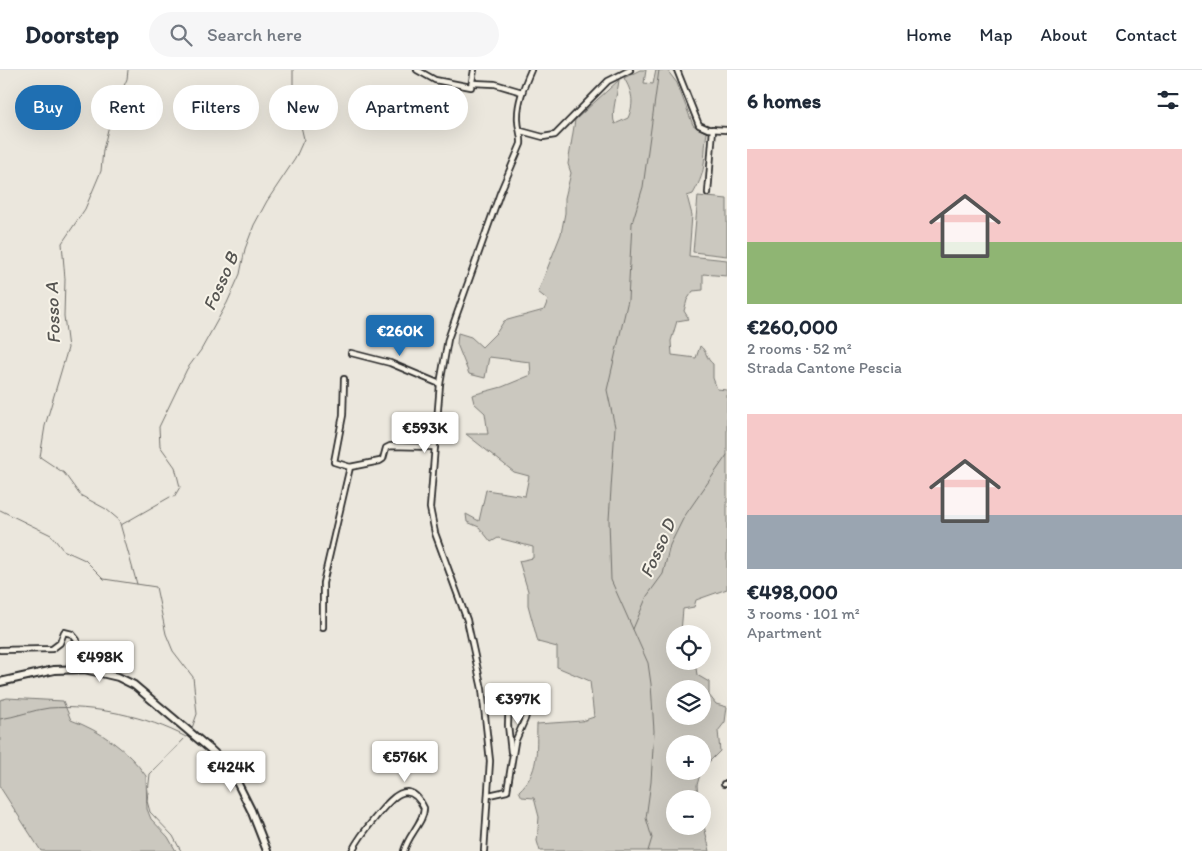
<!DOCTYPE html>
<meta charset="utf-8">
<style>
:root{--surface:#fff;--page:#f6f6f7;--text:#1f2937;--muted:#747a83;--line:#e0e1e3;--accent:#1f6fb2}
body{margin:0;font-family:Itim,sans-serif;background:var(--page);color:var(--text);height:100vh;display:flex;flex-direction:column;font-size:19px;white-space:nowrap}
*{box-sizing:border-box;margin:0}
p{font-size:16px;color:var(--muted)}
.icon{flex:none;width:28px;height:28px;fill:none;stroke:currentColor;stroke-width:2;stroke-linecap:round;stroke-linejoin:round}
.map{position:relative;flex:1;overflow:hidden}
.details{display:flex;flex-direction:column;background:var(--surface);width:475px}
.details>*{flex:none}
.top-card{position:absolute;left:15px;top:15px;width:475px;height:45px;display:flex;gap:10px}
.tools{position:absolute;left:666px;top:555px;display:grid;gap:10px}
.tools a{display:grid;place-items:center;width:45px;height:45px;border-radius:50%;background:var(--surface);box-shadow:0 5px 20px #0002;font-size:25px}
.price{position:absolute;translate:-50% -42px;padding:0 11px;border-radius:5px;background:#fff;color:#222;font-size:16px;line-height:32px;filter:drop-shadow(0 1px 2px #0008)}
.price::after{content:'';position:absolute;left:50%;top:30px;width:15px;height:11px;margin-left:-8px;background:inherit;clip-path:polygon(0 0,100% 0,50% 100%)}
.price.current{background:var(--accent);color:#fff}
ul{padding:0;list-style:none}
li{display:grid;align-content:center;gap:10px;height:265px;padding:0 20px}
li span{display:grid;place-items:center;height:155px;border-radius:0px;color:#555}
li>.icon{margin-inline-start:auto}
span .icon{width:90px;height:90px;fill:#fffc;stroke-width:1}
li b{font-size:21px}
h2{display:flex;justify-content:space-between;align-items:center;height:60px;padding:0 20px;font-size:21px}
.chip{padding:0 18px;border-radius:22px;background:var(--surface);box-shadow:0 5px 20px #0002;font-size:18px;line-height:45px}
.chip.current{background:var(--accent);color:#fff}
header{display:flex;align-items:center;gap:30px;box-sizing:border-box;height:70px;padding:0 25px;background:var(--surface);border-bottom:1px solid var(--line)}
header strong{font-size:24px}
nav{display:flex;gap:28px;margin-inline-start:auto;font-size:18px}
.search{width:350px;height:45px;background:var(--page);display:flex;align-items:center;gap:12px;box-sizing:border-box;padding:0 18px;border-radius:28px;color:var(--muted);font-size:19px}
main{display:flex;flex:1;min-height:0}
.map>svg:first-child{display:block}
.green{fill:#cbc8bf;stroke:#7b7a75;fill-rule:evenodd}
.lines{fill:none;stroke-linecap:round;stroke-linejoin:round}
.stream{stroke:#72716c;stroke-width:1}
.street-casing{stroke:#2b2b2b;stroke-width:8}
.secondary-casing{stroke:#2b2b2b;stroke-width:10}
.street{stroke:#f7f3e8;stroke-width:4.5}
.secondary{stroke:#f7f3e8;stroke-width:6}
.labels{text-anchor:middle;stroke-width:4;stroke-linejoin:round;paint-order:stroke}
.water-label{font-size:19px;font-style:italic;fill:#555451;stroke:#f7f3e8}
</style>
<header>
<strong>Doorstep</strong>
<div class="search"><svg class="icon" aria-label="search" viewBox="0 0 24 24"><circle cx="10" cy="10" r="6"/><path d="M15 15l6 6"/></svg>Search here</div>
<nav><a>Home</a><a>Map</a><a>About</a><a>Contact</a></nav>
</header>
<main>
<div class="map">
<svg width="727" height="781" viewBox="0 0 727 781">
<rect width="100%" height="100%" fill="#ebe7dd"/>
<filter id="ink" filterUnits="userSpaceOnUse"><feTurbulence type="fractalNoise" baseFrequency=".02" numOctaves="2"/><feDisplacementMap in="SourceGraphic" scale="10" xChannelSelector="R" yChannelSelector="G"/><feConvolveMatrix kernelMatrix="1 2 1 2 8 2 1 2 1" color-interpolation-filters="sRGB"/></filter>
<g filter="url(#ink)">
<g class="green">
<path d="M 640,0 L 646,0 L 644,13 L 653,14 L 656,0 L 667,0 L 677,13 L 693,55 L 707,63 C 702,90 709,96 693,124 L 687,126 L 692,145 L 689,186 L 727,190 L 727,206 L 703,204 L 703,220 L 693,221 L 687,230 L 684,241 L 689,249 L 677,251 L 671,271 L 672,285 L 696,288 L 700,276 C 707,281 706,289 713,294 L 713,308 L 717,319 L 727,320 L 727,519 L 696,530 L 694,537 L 683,539 L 681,562 L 684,564 L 675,564 L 675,591 L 695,591 L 697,605 L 709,612 L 709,625 L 716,634 L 727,637 L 725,652 L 718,661 L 720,681 L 703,698 L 702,674 L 675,674 L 675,701 L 701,701 L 697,715 L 698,729 L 675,729 L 675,756 L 702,756 L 703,752 L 710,781 L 540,781 L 537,771 L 539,747 L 534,728 L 522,727 L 519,721 C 540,702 536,680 537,654 L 582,651 L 594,647 L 590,611 L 557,597 L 557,577 L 538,572 L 528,535 L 528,521 L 519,491 L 533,488 L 533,477 L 498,468 L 491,472 L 479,457 L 467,452 L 466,444 L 479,451 L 486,420 L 525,426 L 529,406 L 514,402 L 466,364 L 488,364 L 485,343 L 474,333 L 472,325 L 502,317 L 531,305 L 530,292 L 489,287 L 485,308 L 469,304 L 457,274 L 458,263 L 471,267 L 482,277 L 497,262 L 504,251 L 544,240 L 548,230 L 538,222 L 561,164 L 565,143 L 565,128 L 571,103 L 568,94 L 575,50 L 619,10 C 618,22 610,45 615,54 L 628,48 C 635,32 632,22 624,8 ZM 675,619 L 702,619 L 702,646 L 675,646 Z"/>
<polygon points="698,126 727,129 727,186 693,182"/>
<path d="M 7,628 L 63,631 L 71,650 C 101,661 128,680 146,706 L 147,739 L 151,749 L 168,767 L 176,781 L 41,781 L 0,717 L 0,630 Z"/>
</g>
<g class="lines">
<g class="stream">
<polyline points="128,0 127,9 112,43 103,80 101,101 85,139 62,173 65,209 64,246 68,278 45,356 40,387 64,403 80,425 106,439 119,450 137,514"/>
<polyline points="174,427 180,417 175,397 160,376 159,357 187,299 201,280 227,233 240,204 245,179 254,155 267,131 295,89 304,69 293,22 293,0"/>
<polyline points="0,440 51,465 63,480 85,490 104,509 156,517 166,564 173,581 193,607 197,644 191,661"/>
<polyline points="121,455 170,427"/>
<polyline points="633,559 647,526 663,504 670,475 684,447 727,385"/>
<path d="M 0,649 C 16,647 32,640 49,638 C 93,635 147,646 186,667"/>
<polyline points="181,781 173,766 150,742 147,731 150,704 189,664"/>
<polyline points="648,781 652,768 646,748 651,712 654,661 651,614 648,593 611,510 609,450 615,357 607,320 628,230 632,153 643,117 659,0"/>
</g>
<g class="street-casing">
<g id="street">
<polyline points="417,0 435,10 471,17 474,0"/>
<polyline points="677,0 699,55 708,59 727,60"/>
<polyline points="473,13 495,14 522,22"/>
<polyline points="521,61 543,67 555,65 608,11 630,0"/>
<polyline points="708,123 713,59"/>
<polyline points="351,283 390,293 440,314"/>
<polyline points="344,309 343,345 334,392 350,397"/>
<polyline points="323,557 323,513 350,397 380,391 383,389 386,378 390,376 435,377"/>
<polyline points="0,580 52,579 60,573 64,562 72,564 77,570 69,599"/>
<polyline points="509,628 508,655 511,682"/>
<polyline points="724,714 727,714"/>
<polyline points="489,725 507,721 515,672 525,649 533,621"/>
<path d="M 352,781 C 358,769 366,759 375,748 C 389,731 408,705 424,738 C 424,752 408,765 404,781"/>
<path d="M 484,781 L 490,691 L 482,619 L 467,550 L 435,463 L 430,438 L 440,314 L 448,269 L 500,123 L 521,74 C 522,65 518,59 518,50 C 517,33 524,16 531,0"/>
</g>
</g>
<g class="secondary-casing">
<polyline id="secondary" points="0,612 54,600 84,599 118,607 134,615 210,679 230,698 251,740 267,781"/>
</g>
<use href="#street" class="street"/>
<use href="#secondary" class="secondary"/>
</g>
</g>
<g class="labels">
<g class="water-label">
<text transform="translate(220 211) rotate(-66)" y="7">Fosso B</text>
<text transform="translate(52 243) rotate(-92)" y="7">Fosso A</text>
<text transform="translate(657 478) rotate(-66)" y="7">Fosso D</text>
</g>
</g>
</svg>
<div class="tools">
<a><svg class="icon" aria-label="locate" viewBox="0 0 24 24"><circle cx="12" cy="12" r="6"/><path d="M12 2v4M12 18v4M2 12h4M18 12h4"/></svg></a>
<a><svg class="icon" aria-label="layers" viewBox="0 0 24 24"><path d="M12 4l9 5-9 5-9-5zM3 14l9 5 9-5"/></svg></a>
<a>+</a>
<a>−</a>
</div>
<b class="price current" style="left:400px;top:287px">€260K</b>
<b class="price" style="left:425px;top:384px">€593K</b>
<b class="price" style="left:100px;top:613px">€498K</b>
<b class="price" style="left:518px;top:655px">€397K</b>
<b class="price" style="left:405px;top:713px">€576K</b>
<b class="price" style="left:231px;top:723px">€424K</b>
<div class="top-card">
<a class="chip current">Buy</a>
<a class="chip">Rent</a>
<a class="chip">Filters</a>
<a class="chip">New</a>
<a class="chip">Apartment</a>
</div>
</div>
<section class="details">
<h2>6 homes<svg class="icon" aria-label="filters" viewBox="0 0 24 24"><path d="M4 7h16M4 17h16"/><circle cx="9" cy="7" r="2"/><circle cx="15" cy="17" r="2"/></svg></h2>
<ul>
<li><span style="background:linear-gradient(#f6c9c9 60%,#8fb573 0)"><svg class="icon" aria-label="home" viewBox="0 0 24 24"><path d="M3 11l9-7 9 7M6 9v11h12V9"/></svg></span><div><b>€260,000</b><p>2 rooms · 52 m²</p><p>Strada Cantone Pescia</p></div></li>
<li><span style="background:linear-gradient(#f6c9c9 65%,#9aa5b1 0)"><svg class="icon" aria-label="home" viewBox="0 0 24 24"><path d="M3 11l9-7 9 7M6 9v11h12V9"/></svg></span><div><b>€498,000</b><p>3 rooms · 101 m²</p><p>Apartment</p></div></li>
</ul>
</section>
</main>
